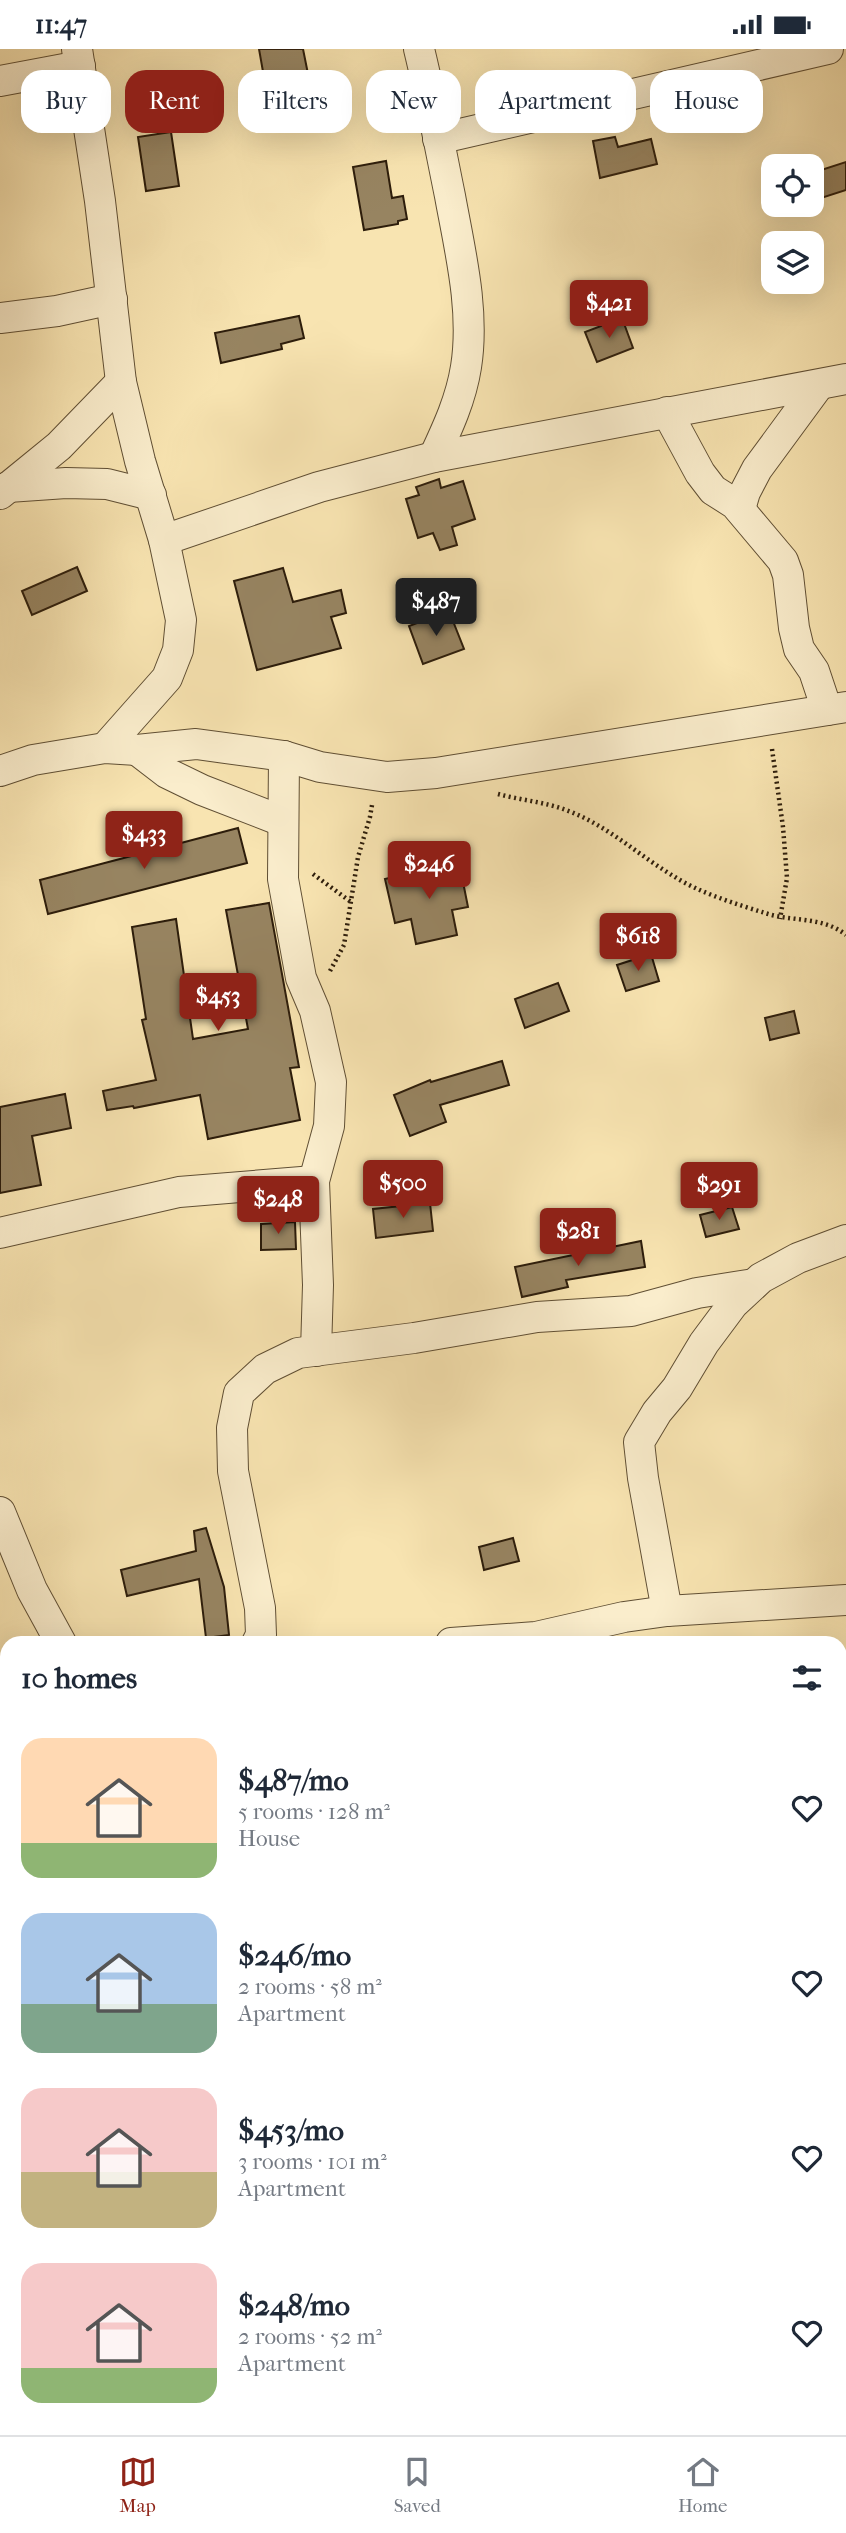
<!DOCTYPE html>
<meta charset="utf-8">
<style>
:root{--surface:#fff;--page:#f2f2f3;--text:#1f2937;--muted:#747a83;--line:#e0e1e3;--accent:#8f2418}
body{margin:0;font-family:"IM FELL French Canon",serif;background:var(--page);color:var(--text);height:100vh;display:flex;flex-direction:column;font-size:26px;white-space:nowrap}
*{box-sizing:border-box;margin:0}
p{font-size:23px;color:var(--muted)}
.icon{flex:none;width:38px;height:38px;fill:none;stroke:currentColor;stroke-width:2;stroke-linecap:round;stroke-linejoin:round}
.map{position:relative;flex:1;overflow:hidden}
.details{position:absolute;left:0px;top:1587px;width:847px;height:800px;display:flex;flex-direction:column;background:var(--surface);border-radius:21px 21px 0 0;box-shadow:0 7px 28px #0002}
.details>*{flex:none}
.top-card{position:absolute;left:21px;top:21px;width:805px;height:63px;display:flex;gap:14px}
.controls{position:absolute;left:761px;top:105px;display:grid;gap:14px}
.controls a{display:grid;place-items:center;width:63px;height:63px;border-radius:14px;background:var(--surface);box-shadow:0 7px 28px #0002;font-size:35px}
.price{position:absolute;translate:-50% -60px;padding:0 16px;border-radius:7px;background:var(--accent);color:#fff;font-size:23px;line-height:46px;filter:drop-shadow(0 2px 4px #0008)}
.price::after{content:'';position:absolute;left:50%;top:42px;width:21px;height:16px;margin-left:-10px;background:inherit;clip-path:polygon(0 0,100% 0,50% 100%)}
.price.selected{background:#222;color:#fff}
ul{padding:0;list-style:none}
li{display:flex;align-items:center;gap:21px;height:175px;padding:0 21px}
li span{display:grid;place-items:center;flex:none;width:196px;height:140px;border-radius:21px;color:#555}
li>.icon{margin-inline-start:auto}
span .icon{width:84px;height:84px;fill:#fffc;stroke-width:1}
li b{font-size:30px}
h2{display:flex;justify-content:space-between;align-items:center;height:84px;padding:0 21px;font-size:30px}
.chip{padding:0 24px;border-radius:21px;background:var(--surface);box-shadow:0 7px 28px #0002;font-size:24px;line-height:63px}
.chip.selected{background:var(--accent);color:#fff}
.status{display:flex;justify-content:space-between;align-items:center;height:49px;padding:0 35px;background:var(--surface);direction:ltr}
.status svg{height:19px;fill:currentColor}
.tabs{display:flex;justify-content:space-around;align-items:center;height:98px;border-top:2px solid var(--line);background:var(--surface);font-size:19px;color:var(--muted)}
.tabs a{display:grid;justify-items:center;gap:4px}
.tabs .selected{color:var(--accent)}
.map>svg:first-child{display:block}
.building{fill:#978461;stroke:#2d1d0b;stroke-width:2}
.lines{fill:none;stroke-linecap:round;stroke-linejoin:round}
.minor-casing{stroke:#604f34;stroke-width:32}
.secondary-casing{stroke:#2d1d0b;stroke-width:41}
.path{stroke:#2d1d0b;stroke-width:4.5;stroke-dasharray:2 3.5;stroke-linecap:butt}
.minor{stroke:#faedcc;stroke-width:30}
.secondary{stroke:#faedcc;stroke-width:38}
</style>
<div class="status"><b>11:47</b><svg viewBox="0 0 49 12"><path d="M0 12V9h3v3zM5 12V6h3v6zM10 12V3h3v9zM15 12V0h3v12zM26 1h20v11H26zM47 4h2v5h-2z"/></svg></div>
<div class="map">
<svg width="846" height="2386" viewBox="0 0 846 2386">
<rect width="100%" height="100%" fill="#f8e4b1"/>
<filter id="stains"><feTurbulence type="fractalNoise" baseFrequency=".00286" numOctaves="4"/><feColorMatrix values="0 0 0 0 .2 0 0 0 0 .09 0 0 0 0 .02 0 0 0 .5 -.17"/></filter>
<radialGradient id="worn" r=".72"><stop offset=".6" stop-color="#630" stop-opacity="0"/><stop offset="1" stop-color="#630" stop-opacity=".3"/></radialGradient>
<g class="building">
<polygon points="259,0 303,0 308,25 265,34"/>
<polygon points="171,83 179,137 146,142 138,88"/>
<polygon points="615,88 618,98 651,90 657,115 600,129 593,92"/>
<polygon points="386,112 392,149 403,147 407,170 398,172 398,175 364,181 353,118"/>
<polygon points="846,113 846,141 812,152 812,124"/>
<polygon points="299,267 304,289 281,295 282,300 221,314 215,284"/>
<polygon points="622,269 633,299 597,313 585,283"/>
<polygon points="439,430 441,439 463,432 475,470 452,478 457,496 440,501 433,484 418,489 406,450 419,446 416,438"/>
<polygon points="77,518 87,542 32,566 22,542"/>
<polygon points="283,519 293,553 341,541 346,564 331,568 341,599 257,621 234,532"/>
<polygon points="449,562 464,600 423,615 409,577"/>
<polygon points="238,779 247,814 48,865 40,831"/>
<polygon points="459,813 468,858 452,861 457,886 416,895 411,870 395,874 385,830"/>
<polygon points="269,854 299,1018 290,1019 300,1071 208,1090 200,1046 134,1059 133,1057 107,1061 103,1042 156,1031 142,971 146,970 132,878 176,870 193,990 248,980 226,861"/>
<polygon points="651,905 659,932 626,942 617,916"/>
<polygon points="558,934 569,962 525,979 515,950"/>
<polygon points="794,962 799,984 770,991 765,969"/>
<polygon points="502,1012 509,1036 440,1056 446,1073 410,1087 394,1046 430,1031 431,1033"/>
<polygon points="65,1045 71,1079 32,1087 41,1136 0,1144 0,1058"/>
<polygon points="430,1154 433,1182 376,1189 373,1160"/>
<polygon points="732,1158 739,1180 706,1188 700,1166"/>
<polygon points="295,1173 296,1200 261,1201 261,1175"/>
<polygon points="641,1192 645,1218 566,1231 568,1238 522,1248 515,1218"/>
<polygon points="206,1479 224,1538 229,1586 206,1589 199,1530 127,1547 121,1521 196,1502 194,1482"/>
<polygon points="513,1489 519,1512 484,1521 479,1498"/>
</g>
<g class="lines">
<g class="minor-casing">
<g id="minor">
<polyline points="77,0 100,152 121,333 140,412 164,491 181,571 178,601 167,629 105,699"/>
<path d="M 419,0 C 431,49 440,98 450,147 C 460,202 475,262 466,318 C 461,350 448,378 434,408"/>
<polyline points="0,32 80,17"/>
<polyline points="438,90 828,0"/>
<polyline points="0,269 57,262 112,250"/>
<polyline points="667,363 700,424 713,441 735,455 783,512 788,526 794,579 799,600 814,622 827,661"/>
<polyline points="8,438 66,434 107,435 151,446"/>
<polyline points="0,445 59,397 121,333"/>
<polyline points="740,460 745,443 757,420 818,337"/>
<polyline points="164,491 319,438 434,408 846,330"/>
<polyline points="137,701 167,724 202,741 282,772"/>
<polyline points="284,707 283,830 301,929 315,962 331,1033 329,1077 314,1132 318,1236 316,1302"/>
<polyline points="0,722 33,711 105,699 137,701 196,695 284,707 320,718 387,728 436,724 846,658"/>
<polyline points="0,1184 179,1143 314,1132"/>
<polyline points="0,1463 32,1541 61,1594"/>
<polyline points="667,1562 643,1429 639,1393 657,1363 677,1339 704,1294 733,1255 761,1229 798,1209 846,1191"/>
<polyline points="257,1594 261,1586 260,1559 233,1422 232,1379 239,1344 265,1320 298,1304 414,1289 537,1268 631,1262 697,1244 754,1235"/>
<polyline points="451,1594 536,1588 624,1568 667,1562 846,1551"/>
<polyline points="0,1628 7,1626"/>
<polyline points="840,2129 846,2128"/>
<polyline points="0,2285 7,2293"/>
<polyline points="33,2380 34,2386"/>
<polyline points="745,2380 745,2386"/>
</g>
</g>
<g class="secondary-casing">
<g id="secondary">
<polyline points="840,2065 846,2064"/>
<polyline points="0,2234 7,2233"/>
</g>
</g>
<g class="path">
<polyline points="772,700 783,778 787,829 780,870"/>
<path d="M 498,745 C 520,751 545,753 566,761 C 607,776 638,806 675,828 C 700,844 736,855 765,864 C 791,873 823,867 846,886"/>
<polyline points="313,825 351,853"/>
<polyline points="330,922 344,896 358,808 370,768 372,756"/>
</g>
<use href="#minor" class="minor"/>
<use href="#secondary" class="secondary"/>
</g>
<rect width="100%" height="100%" filter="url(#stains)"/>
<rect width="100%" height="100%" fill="url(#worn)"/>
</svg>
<div class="controls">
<a><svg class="icon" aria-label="locate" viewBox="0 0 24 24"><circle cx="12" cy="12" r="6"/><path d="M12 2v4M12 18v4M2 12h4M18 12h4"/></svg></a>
<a><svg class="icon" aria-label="layers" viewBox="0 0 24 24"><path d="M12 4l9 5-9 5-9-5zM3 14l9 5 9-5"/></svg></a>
</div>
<b class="price" style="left:609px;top:291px">$421</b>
<b class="price selected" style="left:436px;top:589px">$487</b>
<b class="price" style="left:144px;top:822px">$433</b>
<b class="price" style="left:429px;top:852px">$246</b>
<b class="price" style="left:638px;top:924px">$618</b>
<b class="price" style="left:218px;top:984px">$453</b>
<b class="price" style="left:403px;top:1171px">$500</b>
<b class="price" style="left:719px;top:1173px">$291</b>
<b class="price" style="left:278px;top:1187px">$248</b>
<b class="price" style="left:578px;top:1219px">$281</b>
<div class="top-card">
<a class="chip">Buy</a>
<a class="chip selected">Rent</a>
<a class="chip">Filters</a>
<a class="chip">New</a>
<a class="chip">Apartment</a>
<a class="chip">House</a>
</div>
<section class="details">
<h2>10 homes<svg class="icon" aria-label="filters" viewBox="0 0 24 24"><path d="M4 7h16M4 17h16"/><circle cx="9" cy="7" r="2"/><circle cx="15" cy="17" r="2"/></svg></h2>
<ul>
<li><span style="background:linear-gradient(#ffd9b3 75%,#8fb573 0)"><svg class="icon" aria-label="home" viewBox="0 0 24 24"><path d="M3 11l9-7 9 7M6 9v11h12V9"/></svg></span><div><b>$487/mo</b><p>5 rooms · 128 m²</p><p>House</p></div><svg class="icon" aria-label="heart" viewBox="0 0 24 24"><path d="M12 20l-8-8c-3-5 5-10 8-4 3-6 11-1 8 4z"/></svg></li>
<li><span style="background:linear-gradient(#a9c7e8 65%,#7fa58c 0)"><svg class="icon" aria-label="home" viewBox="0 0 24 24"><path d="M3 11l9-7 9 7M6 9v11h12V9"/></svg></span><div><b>$246/mo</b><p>2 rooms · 58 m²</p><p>Apartment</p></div><svg class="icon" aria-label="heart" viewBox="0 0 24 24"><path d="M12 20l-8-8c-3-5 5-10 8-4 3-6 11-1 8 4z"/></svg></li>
<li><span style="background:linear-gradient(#f6c9c9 60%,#c2b280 0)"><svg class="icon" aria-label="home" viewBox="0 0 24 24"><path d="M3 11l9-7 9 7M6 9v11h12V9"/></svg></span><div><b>$453/mo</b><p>3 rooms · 101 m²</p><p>Apartment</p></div><svg class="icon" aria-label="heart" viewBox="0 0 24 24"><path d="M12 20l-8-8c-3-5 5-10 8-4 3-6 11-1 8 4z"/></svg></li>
<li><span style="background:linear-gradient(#f6c9c9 75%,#8fb573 0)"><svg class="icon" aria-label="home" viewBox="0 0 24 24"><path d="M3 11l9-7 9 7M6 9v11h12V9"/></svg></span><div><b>$248/mo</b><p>2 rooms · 52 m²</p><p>Apartment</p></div><svg class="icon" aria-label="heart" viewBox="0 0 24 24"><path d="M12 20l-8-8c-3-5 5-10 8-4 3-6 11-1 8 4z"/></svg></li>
</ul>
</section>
</div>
<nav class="tabs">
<a class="selected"><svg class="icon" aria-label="map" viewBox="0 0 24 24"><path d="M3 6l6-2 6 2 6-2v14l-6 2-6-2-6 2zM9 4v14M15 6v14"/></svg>Map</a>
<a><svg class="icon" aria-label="saved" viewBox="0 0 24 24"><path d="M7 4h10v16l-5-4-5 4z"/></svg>Saved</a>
<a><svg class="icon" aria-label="home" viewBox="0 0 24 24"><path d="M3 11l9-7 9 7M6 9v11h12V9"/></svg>Home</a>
</nav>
